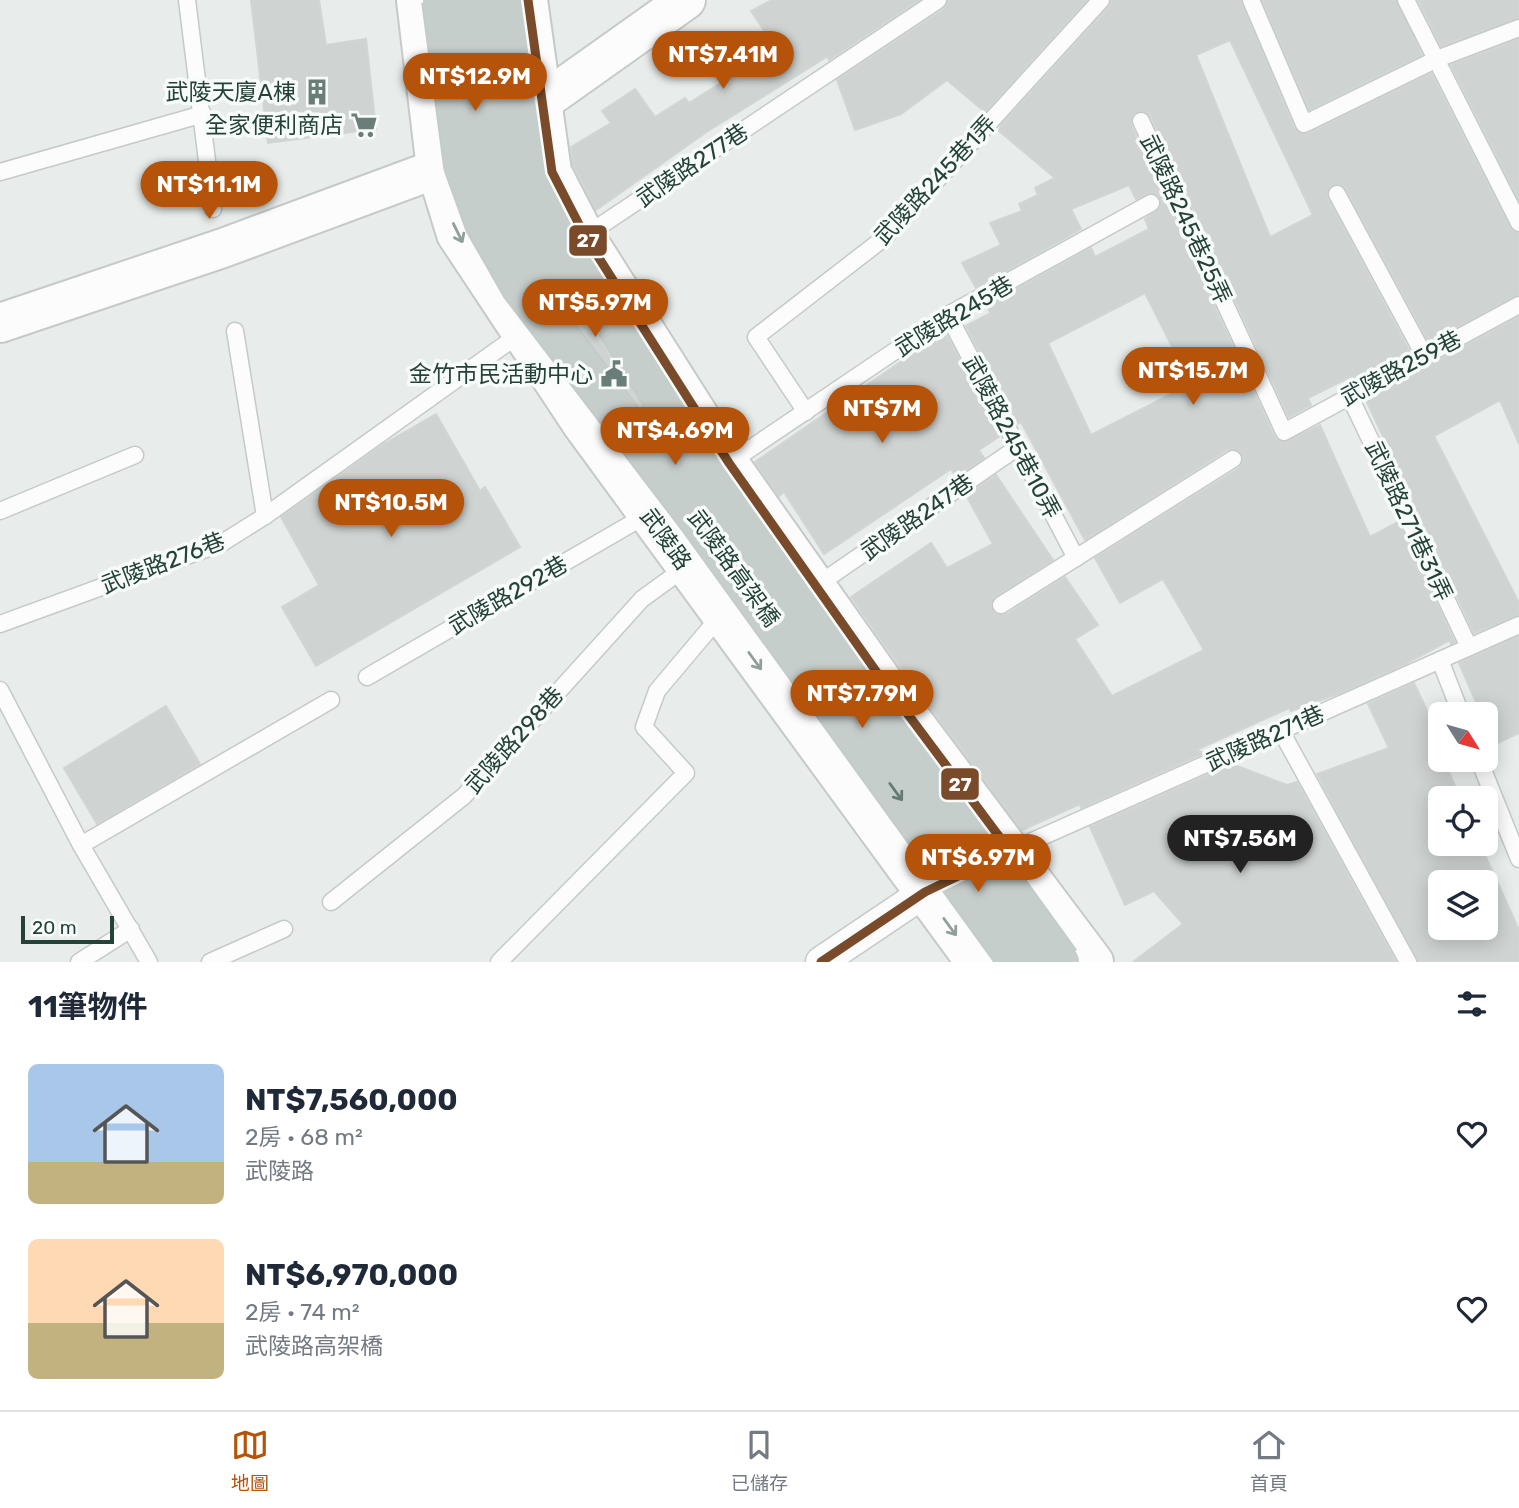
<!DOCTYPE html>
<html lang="zh-TW">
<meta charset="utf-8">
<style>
:root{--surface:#fff;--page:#f6f6f7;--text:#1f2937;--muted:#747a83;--line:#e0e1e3;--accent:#b45309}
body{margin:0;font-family:Rubik,"Noto Sans TC",sans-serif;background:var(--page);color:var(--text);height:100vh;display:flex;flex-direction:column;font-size:26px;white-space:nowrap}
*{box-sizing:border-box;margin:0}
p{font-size:23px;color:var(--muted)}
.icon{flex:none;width:38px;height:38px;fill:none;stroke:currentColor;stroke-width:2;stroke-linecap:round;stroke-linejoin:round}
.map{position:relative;height:962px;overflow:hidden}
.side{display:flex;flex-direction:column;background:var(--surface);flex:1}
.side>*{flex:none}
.needle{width:46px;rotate:127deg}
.controls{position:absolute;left:1428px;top:702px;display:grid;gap:14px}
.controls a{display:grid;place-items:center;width:70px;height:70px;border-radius:10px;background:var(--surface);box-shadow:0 4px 18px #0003;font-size:35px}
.scale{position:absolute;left:21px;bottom:18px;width:93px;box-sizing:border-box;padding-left:7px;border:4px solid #24423a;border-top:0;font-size:19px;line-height:24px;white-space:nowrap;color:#24423a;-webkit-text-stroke:5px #f7fbf9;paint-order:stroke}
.price{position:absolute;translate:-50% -60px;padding:0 16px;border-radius:24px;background:var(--accent);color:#fff;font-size:23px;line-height:46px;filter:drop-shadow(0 2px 4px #0008)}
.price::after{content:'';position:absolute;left:50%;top:42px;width:21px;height:16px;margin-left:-10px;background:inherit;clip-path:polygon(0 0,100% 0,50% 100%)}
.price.selected{background:#222;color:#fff}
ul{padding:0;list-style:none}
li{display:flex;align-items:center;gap:21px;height:175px;padding:0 28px}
li span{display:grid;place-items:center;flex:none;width:196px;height:140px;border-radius:10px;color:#555}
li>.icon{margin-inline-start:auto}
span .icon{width:84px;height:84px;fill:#fffc;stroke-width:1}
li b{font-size:30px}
h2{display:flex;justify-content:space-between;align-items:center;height:84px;padding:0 28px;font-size:30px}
.dock{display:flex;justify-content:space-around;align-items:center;height:98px;border-top:2px solid var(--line);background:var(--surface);font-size:19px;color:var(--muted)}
.dock a{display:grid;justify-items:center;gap:4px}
.dock .selected{color:var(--accent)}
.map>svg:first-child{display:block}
.building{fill:#cfd4d2;stroke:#d1d6d4;stroke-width:2;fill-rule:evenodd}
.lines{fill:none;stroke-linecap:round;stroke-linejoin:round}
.service-casing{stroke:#c5cac8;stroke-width:19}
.minor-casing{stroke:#c5cac8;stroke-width:33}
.tertiary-casing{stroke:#c5cac8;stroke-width:42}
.service{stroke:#fcfcfc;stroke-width:16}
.minor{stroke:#fcfcfc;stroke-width:30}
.tertiary{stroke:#fcfcfc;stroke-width:38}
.trunk-bridge-casing{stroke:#c3ccc9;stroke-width:42;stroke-linecap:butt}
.trunk-bridge{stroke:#c6cecc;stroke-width:38}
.bus-1-casing{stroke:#f7fbf9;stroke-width:14}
.bus-1{stroke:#7a4b2a;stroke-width:9}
.oneway{stroke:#909f9b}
.oneway2{stroke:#657a74}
.labels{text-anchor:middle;stroke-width:7;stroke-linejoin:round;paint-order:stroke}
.poi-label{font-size:23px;fill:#24423a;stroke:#f7fbf9;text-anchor:end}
.street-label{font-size:23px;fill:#24423a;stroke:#f7fbf9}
.line-badge{stroke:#f7fbf9;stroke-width:2.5}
.badge-label{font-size:19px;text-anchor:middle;font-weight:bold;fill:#fff}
</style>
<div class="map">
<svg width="1519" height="962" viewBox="0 0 1519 962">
<rect width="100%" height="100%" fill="#e8edeb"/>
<g class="building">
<polygon points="251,0 319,0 326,45 366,39 376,129 268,143"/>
<polygon points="772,0 919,0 829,60 828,56 708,131 596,210 573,165 571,147 611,123 602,111 635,89 655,117 685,98 689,103 776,48 751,11"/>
<polygon points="948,0 1087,0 985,112 947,80 901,114 855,130 837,80 944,9"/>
<path d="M 1111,0 L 1241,0 L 1294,128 L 1302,134 L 1309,133 L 1431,73 L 1510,228 L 1519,233 L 1519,295 L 1429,342 L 1346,189 L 1342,185 L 1333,185 L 1328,189 L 1328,199 L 1410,352 L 1357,381 L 1352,376 L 1308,398 L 1311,405 L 1289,417 L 1151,117 L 1143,111 L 1133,114 L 1131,125 L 1274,436 L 1279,441 L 1288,441 L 1320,425 L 1370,537 L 1398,522 L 1455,642 L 1451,644 L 1450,640 L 1405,664 L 1343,692 L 1291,711 L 1289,708 L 1196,750 L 1204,753 L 1081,808 L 1080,804 L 1022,830 L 901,668 L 851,597 L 931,543 L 947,568 L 993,544 L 966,495 L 996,475 L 1053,560 L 995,597 L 991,605 L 996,614 L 1007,614 L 1065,577 L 1098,625 L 1075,639 L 1112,696 L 1204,650 L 1163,579 L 1120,603 L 1095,558 L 1239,468 L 1243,459 L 1241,453 L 1233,449 L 1227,450 L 1085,540 L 1021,422 L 1017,424 L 966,326 L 991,313 L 986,306 L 1091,248 L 1095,257 L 1149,229 L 1145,219 L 1160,208 L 1161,203 L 1157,194 L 1151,193 L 1136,199 L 1129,185 L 1071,209 L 1081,229 L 976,288 L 962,263 L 1001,245 L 990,223 L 1022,211 L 1019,204 L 1038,195 L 1035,188 L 1055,178 L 999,131 L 1001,125 L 1109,7 ZM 1230,40 L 1313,215 L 1270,237 L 1196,55 ZM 1145,293 L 1191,384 L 1091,435 L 1048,343 Z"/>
<polygon points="1262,0 1396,0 1422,55 1309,110"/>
<polygon points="1418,0 1519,0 1519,18 1441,46"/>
<polygon points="1519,39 1519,200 1451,65"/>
<polygon points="572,295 648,416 564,307"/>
<polygon points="1519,317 1519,444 1500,400 1434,436 1519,603 1519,615 1474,633 1366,400"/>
<polygon points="947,336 1000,436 979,450 984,458 956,477 951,469 824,554 784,492 779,496 755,462 934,339 936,343"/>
<polygon points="436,414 480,491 485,487 520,547 316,666 282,607 319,585 281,517 384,444"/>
<polygon points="1519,636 1519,733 1494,745 1486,726 1486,714 1481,714 1459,663"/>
<path d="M 1414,683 L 1440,738 L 1440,760 L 1444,760 L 1460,798 L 1440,798 L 1440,844 L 1480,844 L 1519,930 L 1519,962 L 1418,962 L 1317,774 L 1389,748 L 1368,704 ZM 1440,882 L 1486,882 L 1486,928 L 1440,928 Z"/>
<polygon points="166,706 200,764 97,824 64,768"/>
<polygon points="1232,764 1287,785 1297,782 1396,962 1133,962 1183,924 1154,891 1125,905 1090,827"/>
</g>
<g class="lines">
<g class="service-casing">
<g id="service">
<polyline points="187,0 213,209"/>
<polyline points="1251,0 1304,124 1437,59 1519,28"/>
<polyline points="1406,0 1519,223"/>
<polyline points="1141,121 1284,432 1519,305"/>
<polyline points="0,172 203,114"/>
<polyline points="1337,194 1424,355"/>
<polyline points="585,236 938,0"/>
<polyline points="948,315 1076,558"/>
<polyline points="235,331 265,516"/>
<polyline points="1349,395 1469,647"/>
<polyline points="806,412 756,337 884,238 1101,0"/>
<polyline points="729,463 948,315 1151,203"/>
<polyline points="0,511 135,455"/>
<polyline points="816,586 1018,447"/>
<polyline points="1001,605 1233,459"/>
<polyline points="0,624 222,543 265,516 521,333"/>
<polyline points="1440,660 1461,714"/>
<polyline points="367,677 648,514"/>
<polyline points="0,690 81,845 149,962"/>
<polyline points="1281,731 1408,962"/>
<polyline points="1479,760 1519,859"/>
<polyline points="81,845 331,700"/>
<polyline points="1010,851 1519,625"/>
<polyline points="331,902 464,796 642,599 686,567"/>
<polyline points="79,962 131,929"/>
<polyline points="210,962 284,929"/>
<polyline points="499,962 686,773 644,727 657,691 721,615"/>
</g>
</g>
<g class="minor-casing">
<polyline id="minor" points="821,962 925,892 944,883"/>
</g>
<g class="tertiary-casing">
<g id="tertiary">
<polyline points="416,0 436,169 456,234 581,423 975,962"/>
<polyline points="528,0 552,172 585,236 729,463 883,681 1094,962"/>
<polyline points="524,115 686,0"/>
<polyline points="0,323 223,248 436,169 459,158"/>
</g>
</g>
<use href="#service" class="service"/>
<use href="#minor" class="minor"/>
<use href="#tertiary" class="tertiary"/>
<g class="trunk-bridge-casing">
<g id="trunk-bridge">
<polyline points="442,0 464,165 485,223 521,286 698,518 1019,962"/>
<path d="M 475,0 C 488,106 494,196 551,290"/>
<polyline points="506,0 523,132 531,166 554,225 723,495 1060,962"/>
</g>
</g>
<use href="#trunk-bridge" class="trunk-bridge"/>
<g class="bus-1-casing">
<polyline id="bus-1" points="528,0 552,172 585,236 729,463 883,681 1010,851 925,892 821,962"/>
</g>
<use href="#bus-1" class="bus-1"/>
</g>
<defs><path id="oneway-shaft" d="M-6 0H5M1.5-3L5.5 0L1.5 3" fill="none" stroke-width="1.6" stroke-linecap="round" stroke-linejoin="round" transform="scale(1.75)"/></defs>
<g class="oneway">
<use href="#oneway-shaft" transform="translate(458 233) rotate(64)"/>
<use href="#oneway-shaft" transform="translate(755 661) rotate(54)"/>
<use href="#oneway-shaft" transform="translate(950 927) rotate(54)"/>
</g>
<use class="oneway2" href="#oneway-shaft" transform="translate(896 792) rotate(54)"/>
<defs>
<g id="building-bare" transform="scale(2.1)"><path d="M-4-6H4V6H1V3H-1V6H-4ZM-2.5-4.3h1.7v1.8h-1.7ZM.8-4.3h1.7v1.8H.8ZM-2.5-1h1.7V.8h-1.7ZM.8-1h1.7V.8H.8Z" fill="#697e78" stroke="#f7fbf9" stroke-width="2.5" paint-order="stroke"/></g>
<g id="supermarket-bare" transform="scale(2.1)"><path d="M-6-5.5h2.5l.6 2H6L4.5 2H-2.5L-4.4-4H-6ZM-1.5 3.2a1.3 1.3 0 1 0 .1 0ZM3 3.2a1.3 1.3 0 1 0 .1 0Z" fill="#697e78" stroke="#f7fbf9" stroke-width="2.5" paint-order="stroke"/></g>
<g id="civic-bare" transform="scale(2.1)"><path d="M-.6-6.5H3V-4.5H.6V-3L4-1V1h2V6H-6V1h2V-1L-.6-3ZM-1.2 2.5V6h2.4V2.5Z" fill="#697e78" stroke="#f7fbf9" stroke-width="2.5" paint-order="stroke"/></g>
</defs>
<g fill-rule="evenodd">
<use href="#building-bare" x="317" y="92"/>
<use href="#supermarket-bare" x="364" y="125"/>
<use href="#civic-bare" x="614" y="374"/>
</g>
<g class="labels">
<g class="poi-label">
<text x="296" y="100">武陵天廈A棟</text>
<text x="343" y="133">全家便利商店</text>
<text x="593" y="382">金竹市民活動中心</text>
</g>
<g class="street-label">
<text transform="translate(692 165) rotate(-34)" y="8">武陵路277巷</text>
<text transform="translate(935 180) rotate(-47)" y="8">武陵路245巷1弄</text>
<text transform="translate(1186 219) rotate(65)" y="8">武陵路245巷25弄</text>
<text transform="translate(954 316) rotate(-31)" y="8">武陵路245巷</text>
<text transform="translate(1401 368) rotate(-28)" y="8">武陵路259巷</text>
<text transform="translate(1012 437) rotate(62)" y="8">武陵路245巷10弄</text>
<text transform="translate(917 517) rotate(-35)" y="8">武陵路247巷</text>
<text transform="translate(1409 521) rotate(65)" y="8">武陵路271巷31弄</text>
<text transform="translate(666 539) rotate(54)" y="8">武陵路</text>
<text transform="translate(163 563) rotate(-21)" y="8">武陵路276巷</text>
<text transform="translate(734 568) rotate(54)" y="8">武陵路高架橋</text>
<text transform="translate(508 595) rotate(-30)" y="8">武陵路292巷</text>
<text transform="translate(1265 738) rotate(-24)" y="8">武陵路271巷</text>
<text transform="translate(514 740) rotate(-48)" y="8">武陵路298巷</text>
</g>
</g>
<g class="line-badge">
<rect x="568" y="224" width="40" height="33" rx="7" fill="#7a4b2a"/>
<rect x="940" y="767" width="40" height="34" rx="7" fill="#7a4b2a"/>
</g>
<g class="badge-label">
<text x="588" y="247">27</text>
<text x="960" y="791">27</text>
</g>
</svg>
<div class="controls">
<a><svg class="needle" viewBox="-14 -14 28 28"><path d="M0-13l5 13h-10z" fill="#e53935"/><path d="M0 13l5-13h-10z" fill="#747a83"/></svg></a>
<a><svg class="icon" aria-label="locate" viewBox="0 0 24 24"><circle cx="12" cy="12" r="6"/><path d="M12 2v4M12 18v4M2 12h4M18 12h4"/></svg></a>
<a><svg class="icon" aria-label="layers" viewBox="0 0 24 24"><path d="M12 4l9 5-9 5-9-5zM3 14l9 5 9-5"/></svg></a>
</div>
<div class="scale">20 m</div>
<b class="price" style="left:723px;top:91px">NT$7.41M</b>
<b class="price" style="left:475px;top:113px">NT$12.9M</b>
<b class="price" style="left:209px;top:221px">NT$11.1M</b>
<b class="price" style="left:595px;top:339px">NT$5.97M</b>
<b class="price" style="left:1193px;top:407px">NT$15.7M</b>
<b class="price" style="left:882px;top:445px">NT$7M</b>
<b class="price" style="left:675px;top:467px">NT$4.69M</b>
<b class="price" style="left:391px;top:539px">NT$10.5M</b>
<b class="price" style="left:862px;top:730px">NT$7.79M</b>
<b class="price selected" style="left:1240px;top:875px">NT$7.56M</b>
<b class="price" style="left:978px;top:894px">NT$6.97M</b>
</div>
<section class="side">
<h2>11筆物件<svg class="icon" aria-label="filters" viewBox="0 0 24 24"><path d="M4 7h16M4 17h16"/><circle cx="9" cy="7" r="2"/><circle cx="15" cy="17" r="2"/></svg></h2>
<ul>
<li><span style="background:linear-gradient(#a9c7e8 70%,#c2b280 0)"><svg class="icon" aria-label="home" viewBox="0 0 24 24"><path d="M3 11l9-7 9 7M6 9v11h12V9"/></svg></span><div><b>NT$7,560,000</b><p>2房 · 68 m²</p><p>武陵路</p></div><svg class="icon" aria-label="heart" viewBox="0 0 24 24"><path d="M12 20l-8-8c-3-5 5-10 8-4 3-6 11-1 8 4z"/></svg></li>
<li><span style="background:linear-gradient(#ffd9b3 60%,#c2b280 0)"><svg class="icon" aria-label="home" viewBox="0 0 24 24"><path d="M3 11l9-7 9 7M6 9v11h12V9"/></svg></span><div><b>NT$6,970,000</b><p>2房 · 74 m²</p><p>武陵路高架橋</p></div><svg class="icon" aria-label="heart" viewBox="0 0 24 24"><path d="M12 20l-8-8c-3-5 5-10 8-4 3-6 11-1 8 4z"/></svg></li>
</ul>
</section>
<nav class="dock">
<a class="selected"><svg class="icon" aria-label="map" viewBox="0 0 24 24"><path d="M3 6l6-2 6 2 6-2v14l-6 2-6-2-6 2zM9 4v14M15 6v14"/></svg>地圖</a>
<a><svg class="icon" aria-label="saved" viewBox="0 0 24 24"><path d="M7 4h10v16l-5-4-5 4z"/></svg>已儲存</a>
<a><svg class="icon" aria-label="home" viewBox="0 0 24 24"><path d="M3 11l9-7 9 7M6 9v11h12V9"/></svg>首頁</a>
</nav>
